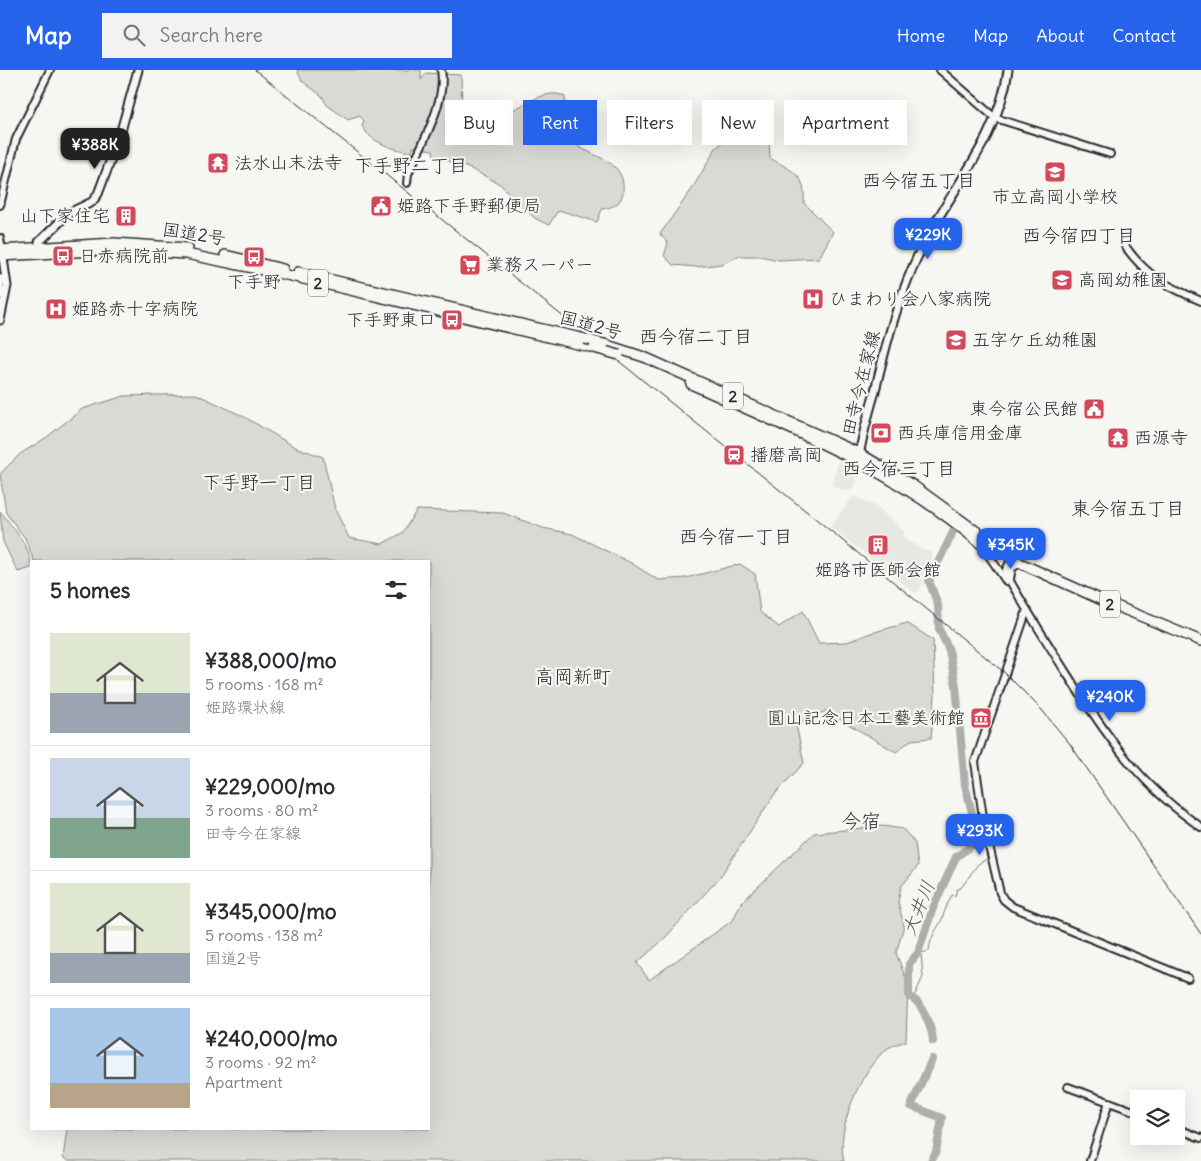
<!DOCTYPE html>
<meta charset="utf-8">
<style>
:root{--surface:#fff;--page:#f2f2f3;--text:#2b2b33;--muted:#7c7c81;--line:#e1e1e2;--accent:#2563eb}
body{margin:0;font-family:Delius,"Klee One",sans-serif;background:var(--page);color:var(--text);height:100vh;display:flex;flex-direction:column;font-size:19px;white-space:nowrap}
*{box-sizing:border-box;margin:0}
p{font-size:16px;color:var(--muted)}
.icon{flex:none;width:28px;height:28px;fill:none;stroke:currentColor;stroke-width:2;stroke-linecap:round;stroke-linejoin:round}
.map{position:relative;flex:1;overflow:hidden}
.panel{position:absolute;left:30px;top:490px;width:400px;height:570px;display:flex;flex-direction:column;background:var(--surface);border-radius:0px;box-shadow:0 5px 20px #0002}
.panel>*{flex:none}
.top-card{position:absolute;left:445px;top:30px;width:475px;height:45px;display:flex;gap:10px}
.controls{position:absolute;left:1130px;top:1020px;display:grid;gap:10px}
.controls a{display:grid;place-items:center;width:55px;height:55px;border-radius:0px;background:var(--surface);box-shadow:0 5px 20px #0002;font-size:25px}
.price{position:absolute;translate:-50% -42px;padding:0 11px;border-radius:10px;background:var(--accent);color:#fff;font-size:16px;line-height:32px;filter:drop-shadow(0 1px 2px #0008)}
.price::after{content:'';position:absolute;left:50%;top:30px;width:15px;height:11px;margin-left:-8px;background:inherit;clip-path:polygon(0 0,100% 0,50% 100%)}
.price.selected{background:#222;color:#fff}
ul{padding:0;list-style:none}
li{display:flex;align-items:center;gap:15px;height:125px;padding:0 20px}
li+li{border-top:1px solid var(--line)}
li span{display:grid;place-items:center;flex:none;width:140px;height:100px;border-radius:0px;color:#555}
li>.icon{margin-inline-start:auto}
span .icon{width:60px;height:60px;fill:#fffc;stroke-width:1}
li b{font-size:21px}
h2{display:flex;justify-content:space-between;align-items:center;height:60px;padding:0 20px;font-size:21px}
.pill{padding:0 18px;border-radius:0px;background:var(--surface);box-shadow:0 5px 20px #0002;font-size:18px;line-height:45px}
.pill.selected{background:var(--accent);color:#fff}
header{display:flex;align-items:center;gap:30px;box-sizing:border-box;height:70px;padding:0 25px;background:var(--accent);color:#fff}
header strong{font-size:24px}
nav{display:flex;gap:28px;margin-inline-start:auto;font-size:18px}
.search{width:350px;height:45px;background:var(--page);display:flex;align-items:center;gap:12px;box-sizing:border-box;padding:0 18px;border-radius:0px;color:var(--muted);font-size:19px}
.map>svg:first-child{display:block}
.built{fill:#e7e7e3}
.green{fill:#d9d9d5;stroke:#828280}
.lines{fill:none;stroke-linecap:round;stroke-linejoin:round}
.stream{stroke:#7a7a78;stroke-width:1}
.river{stroke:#aeaeab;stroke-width:8}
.tertiary-casing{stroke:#2b2b2b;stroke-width:10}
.secondary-casing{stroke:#2b2b2b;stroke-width:11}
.trunk-casing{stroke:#2b2b2b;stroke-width:12}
.tertiary{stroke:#f6f6f2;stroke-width:6}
.secondary{stroke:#f6f6f2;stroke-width:7}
.trunk{stroke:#f6f6f2;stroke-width:9}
.rail{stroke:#2b2b2b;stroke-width:1}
.trunk-bridge-casing{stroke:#2b2b2b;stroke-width:12;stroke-linecap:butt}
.trunk-bridge{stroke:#f6f6f2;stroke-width:9}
.labels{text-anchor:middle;stroke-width:4.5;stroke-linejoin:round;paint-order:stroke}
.shield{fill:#f6f6f2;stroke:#686867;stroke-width:1}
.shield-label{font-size:16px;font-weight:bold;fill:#2b2b2b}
.poi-label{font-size:18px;fill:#2b2b2b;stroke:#f6f6f2;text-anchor:start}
.street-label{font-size:18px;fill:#2b2b2b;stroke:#f6f6f2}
.neighbourhood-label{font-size:19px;fill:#2b2b2b;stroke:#f6f6f2}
.water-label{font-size:19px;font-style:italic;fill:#525251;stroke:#f6f6f2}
.quarter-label{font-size:20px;fill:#2b2b2b;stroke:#f6f6f2}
</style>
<header>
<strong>Map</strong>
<div class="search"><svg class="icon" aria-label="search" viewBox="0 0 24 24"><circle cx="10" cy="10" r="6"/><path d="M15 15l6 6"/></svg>Search here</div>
<nav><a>Home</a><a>Map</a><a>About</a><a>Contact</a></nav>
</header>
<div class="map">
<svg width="1201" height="1091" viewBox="0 0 1201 1091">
<rect width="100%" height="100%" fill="#f6f6f2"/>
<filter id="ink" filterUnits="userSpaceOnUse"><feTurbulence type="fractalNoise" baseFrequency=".02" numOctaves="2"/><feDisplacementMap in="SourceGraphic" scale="10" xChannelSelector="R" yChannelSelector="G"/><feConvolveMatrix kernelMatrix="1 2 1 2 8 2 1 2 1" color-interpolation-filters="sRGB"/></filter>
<g filter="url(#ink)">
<g class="built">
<polygon points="840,388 853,394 856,399 857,411 852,420 847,421 831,415"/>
<polygon points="854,426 877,437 905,462 903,465 918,478 933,483 924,502 921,519 916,524 830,456"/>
</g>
<g class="green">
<path d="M 297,0 L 421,0 L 421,10 L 426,3 L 461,5 L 462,41 C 471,44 483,50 492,49 C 511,46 545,14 565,27 C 566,39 564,58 570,69 C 583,87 627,86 623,122 C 621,135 613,137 602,139 L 597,152 L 562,141 L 557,142 L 549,155 L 536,149 L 521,136 L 500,114 L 471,99 L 434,86 L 433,80 L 413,77 L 412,82 C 394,80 371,73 362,56 L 364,51 L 360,46 L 348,50 L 327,35 L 322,26 L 302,11 Z"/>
<path d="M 768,58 L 770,88 C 793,102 806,103 804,133 L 833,162 L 819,188 L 779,190 L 760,186 L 738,186 L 722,194 L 696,197 L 673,195 L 664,186 L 668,173 L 660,164 L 692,119 L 716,78 L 727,68 Z"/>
<path d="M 196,324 L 243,346 L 295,377 L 323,387 L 335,439 L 349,468 L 382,474 L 402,463 L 417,440 L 503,443 L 543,458 L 572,464 L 631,493 L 658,510 L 686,508 L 740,494 L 755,504 L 760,542 L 779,557 L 803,541 L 819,573 L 847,572 L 871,563 L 907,553 L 933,570 L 935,627 L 931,668 L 911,670 L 896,682 L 826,641 L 796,654 L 804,693 L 774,725 L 720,807 L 665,868 L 637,893 L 649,910 L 733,850 L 741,833 L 814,763 L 883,756 L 903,759 L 915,773 L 918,796 L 901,817 L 898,832 L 904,856 L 896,883 L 908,914 L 906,971 C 900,973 893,975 888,978 C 861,998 835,1060 844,1091 L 68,1091 L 63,1088 L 67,1059 L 429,1059 L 429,491 L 34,491 L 25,468 L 6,443 L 0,404 L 20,384 L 47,367 L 82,339 L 124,326 Z"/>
<path d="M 0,441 C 14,459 31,477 31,498 L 18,502 L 3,472 Z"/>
</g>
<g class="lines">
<path class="stream" d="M 913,929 L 923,907 L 921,883 L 929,881 C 930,870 933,865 939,855 C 944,846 946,834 952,825 L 955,826 L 957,819 L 961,818 L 978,794 L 987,789 L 983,771"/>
<g class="river">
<path d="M 933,971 C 933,962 923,936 915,930 C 913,929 911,928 909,926 L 909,894 L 918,883 L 933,838 L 956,787 L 979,770 L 965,715 L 956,616 L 949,580 L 939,559 L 938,535 L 929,511 L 953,462"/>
<polyline points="931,1091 936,1082 942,1048 911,1036 932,989"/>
</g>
<g class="tertiary-casing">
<g id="tertiary">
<polyline points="940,0 995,48 1110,84"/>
<path d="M 407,113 L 408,104 C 421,76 447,31 441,0"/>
<polyline points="0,135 16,69 50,0"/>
<polyline points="0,168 2,180"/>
<path d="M 1125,176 C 1147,207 1167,216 1201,231"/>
<polyline points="0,208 0,225"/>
<polyline points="981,474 1006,511"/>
<path d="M 1012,488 L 1006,500 L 1007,506 C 1026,539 1046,571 1067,604 C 1106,665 1139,715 1201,757"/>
<polyline points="1010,509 1012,498 1020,493"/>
<polyline points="1027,540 975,692 984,754 1000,823 1004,830 1013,837 1188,908"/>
<polyline points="1068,1017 1139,1043"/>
<polyline points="1176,1058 1201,1068"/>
<polyline points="1090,1091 1109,1032"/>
</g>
</g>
<g class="secondary-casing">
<g id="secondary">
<polyline points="39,177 39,172 69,143 92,132 98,124 119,68 138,0"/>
<polyline points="0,250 7,216 2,181"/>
<path d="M 859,387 C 862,365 869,343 875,321 C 887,270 900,220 924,173 C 953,117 1000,65 1008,0"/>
</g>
</g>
<g class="trunk-casing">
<g id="trunk">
<polyline points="0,180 114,173 188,178"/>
<polyline points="225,185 283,199"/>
<polyline points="0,186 114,180 186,184 291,206 594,278"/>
<polyline points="298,202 585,269"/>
<polyline points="604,274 644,287 859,383 914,416 1020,493 1104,531 1201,571"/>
<path d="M 691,314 C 794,361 893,398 981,474"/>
</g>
</g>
<use href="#tertiary" class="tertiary"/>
<use href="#secondary" class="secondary"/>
<use href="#trunk" class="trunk"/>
<polyline class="rail" points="255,0 826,457 1005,603 1041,639 1070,674 1201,864"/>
<g class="trunk-bridge-casing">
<g id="trunk-bridge">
<polyline points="585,269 604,274"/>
<polyline points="594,278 619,285"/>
</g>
</g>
<use href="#trunk-bridge" class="trunk-bridge"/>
</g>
</g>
<defs>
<g id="temple-square" transform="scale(1.125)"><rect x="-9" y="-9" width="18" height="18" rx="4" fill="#d1495b" stroke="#f6f6f2"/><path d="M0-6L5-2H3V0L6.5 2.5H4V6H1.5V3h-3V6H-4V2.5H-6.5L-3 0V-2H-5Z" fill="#fff"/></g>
<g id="school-square" transform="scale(1.125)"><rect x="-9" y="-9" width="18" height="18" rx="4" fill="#d1495b" stroke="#f6f6f2"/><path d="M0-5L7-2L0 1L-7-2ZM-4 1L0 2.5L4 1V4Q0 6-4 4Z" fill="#fff"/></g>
<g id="civic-square" transform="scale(1.125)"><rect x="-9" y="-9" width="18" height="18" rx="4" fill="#d1495b" stroke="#f6f6f2"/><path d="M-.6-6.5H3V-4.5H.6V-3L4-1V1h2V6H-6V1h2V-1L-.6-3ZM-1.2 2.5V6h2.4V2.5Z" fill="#fff"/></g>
<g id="building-square" transform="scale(1.125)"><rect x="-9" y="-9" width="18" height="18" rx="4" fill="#d1495b" stroke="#f6f6f2"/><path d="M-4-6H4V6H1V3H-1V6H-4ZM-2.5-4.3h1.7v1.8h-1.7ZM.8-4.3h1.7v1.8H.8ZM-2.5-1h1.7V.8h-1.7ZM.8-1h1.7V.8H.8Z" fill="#fff"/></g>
<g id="bus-square" transform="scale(1.125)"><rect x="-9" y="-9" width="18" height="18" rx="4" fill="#d1495b" stroke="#f6f6f2"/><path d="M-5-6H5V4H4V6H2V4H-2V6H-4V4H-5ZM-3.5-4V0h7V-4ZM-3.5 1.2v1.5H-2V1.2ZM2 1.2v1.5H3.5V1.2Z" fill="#fff"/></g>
<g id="supermarket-square" transform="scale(1.125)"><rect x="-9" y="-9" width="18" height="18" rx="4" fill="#d1495b" stroke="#f6f6f2"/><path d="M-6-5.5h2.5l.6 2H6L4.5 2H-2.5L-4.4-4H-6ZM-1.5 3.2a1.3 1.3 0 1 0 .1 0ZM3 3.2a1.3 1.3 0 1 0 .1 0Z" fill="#fff"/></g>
<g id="hospital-square" transform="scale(1.125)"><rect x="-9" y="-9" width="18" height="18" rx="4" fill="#d1495b" stroke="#f6f6f2"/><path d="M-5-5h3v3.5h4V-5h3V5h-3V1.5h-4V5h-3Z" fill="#fff"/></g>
<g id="bank-square" transform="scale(1.125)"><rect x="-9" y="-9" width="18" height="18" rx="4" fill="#d1495b" stroke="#f6f6f2"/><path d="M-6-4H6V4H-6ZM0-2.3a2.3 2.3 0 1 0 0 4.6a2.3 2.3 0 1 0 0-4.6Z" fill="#fff"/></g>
<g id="station-square" transform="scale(1.125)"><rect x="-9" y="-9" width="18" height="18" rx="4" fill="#d1495b" stroke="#f6f6f2"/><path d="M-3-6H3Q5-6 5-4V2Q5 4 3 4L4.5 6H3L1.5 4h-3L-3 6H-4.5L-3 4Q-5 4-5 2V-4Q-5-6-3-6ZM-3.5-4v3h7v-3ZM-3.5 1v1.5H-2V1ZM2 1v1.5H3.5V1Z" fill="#fff"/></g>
<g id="museum-square" transform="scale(1.125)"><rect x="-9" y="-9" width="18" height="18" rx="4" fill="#d1495b" stroke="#f6f6f2"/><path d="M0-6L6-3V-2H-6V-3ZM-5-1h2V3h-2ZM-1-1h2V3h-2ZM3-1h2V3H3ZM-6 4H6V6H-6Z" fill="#fff"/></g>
</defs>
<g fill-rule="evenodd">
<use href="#temple-square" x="218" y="93"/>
<use href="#school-square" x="1055" y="102"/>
<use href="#civic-square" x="381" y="136"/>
<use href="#building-square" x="126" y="146"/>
<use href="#bus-square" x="63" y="186"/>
<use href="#bus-square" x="254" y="187"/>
<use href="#supermarket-square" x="470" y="195"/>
<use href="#school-square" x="1062" y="210"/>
<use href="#hospital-square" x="813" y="229"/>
<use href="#hospital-square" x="56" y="239"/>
<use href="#bus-square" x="452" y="250"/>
<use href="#school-square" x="956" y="270"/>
<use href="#civic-square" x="1094" y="339"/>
<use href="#bank-square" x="881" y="363"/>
<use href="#temple-square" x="1118" y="368"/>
<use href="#station-square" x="734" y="385"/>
<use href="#building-square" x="878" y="475"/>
<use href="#museum-square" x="981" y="648"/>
</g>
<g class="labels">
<g class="shield">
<rect x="308" y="199.5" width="20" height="27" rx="4"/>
<rect x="723" y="312.5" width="20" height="27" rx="4"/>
<rect x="1100" y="520.5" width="20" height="27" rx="4"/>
</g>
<g class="shield-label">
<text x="318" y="219">2</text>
<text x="733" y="332">2</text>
<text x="1110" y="540">2</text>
</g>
<g class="poi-label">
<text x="234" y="99">法水山末法寺</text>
<text x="1055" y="133" text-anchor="middle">市立高岡小学校</text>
<text x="397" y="142">姫路下手野郵便局</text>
<text x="110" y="152" text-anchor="end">山下家住宅</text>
<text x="79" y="192">日赤病院前</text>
<text x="486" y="201">業務スーパー</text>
<text x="1078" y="216">高岡幼稚園</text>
<text x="254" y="218" text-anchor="middle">下手野</text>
<text x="829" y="235">ひまわり会八家病院</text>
<text x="72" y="245">姫路赤十字病院</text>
<text x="436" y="256" text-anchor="end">下手野東口</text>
<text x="972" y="276">五字ケ丘幼稚園</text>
<text x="1078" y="345" text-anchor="end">東今宿公民館</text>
<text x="897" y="369">西兵庫信用金庫</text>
<text x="1134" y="374">西源寺</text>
<text x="750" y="391">播磨高岡</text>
<text x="878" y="506" text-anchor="middle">姫路市医師会館</text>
<text x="965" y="654" text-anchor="end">圓山記念日本工藝美術館</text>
</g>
<g class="street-label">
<text transform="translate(194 164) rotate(9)" y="6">国道2号</text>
<text transform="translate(591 255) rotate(15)" y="6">国道2号</text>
<text transform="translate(861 313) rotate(-76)" y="6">田寺今在家線</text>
</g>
<g class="neighbourhood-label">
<text x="411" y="102">下手野二丁目</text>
<text x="919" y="117">西今宿五丁目</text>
<text x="1079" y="172">西今宿四丁目</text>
<text x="696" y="273">西今宿二丁目</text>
<text x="899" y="405">西今宿三丁目</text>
<text x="259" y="419">下手野一丁目</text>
<text x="1128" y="445">東今宿五丁目</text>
<text x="736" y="473">西今宿一丁目</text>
<text x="573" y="613">高岡新町</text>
</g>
<g class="water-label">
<text transform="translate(918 838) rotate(-68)" y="7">大井川</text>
</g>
<g class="quarter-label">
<text x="861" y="758">今宿</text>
</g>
</g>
</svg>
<div class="controls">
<a><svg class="icon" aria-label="layers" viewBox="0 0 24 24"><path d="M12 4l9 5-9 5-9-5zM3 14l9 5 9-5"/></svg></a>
</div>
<b class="price selected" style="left:95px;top:100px">¥388K</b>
<b class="price" style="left:928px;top:190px">¥229K</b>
<b class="price" style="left:1011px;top:500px">¥345K</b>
<b class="price" style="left:1110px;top:652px">¥240K</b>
<b class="price" style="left:980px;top:786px">¥293K</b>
<div class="top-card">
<a class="pill">Buy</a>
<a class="pill selected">Rent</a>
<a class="pill">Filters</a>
<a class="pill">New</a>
<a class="pill">Apartment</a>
</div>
<section class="panel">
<h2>5 homes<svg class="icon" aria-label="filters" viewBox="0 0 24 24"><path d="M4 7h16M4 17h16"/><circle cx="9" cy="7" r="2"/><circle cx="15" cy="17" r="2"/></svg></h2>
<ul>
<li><span style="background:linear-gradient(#dfe7d0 60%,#9aa5b1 0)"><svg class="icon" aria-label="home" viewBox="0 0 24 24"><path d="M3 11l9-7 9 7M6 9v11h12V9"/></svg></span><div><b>¥388,000/mo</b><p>5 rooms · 168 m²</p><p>姫路環状線</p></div></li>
<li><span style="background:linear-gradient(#c9d6e8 60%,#7fa58c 0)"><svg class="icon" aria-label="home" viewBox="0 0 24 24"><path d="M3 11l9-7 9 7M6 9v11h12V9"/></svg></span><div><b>¥229,000/mo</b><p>3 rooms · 80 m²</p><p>田寺今在家線</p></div></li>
<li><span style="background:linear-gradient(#dfe7d0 70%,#9aa5b1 0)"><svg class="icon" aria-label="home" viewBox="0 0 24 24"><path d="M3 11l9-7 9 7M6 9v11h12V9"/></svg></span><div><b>¥345,000/mo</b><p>5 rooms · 138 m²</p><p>国道2号</p></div></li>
<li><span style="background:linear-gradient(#a9c7e8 75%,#b9a48a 0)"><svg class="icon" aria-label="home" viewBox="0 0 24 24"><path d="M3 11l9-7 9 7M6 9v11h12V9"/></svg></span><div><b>¥240,000/mo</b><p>3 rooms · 92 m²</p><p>Apartment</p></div></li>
</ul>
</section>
</div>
